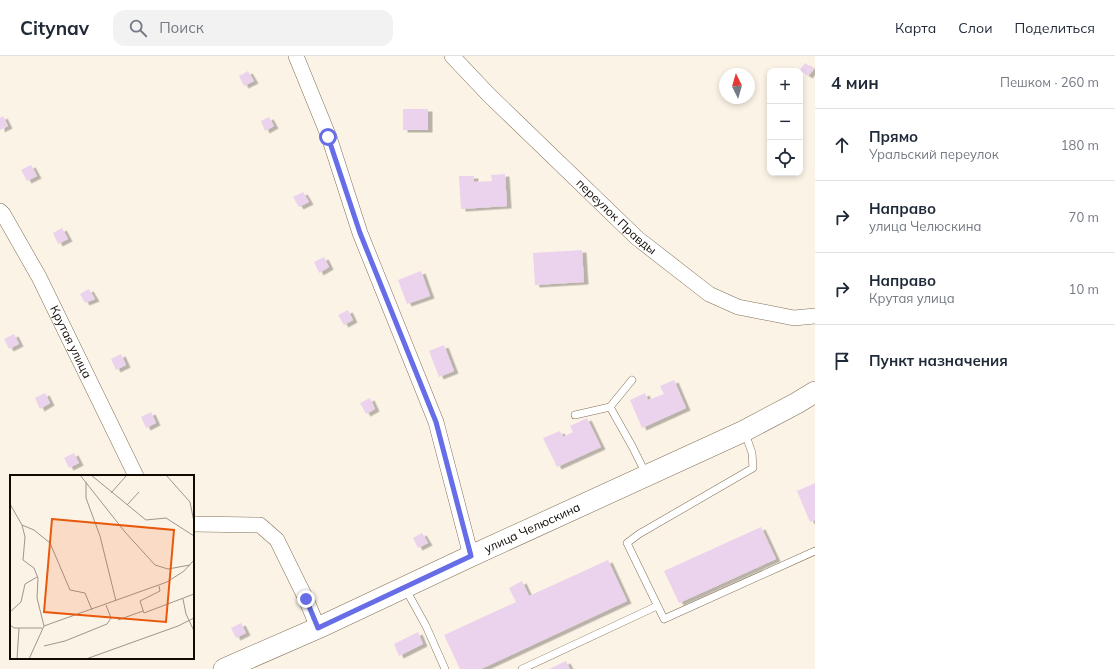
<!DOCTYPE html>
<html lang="ru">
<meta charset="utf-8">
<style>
:root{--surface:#fff;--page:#f2f2f3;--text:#1f2937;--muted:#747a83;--line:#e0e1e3}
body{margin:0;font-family:Mulish,sans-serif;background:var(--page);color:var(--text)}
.controls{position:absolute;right:12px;top:12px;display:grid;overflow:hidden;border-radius:8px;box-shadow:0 2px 6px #0003}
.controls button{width:36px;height:36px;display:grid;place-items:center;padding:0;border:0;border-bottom:1px solid var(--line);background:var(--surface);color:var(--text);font:20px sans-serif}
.compass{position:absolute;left:719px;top:12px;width:36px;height:36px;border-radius:50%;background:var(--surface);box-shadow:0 2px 6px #0003;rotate:355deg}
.stop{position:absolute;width:12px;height:12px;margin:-9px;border:3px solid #666de6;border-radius:50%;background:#fff}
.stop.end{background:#666de6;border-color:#fff;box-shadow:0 1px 4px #0008}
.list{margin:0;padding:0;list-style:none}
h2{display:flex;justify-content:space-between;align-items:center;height:52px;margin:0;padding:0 16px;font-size:17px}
h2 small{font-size:13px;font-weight:400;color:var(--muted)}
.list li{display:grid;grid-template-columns:26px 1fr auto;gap:12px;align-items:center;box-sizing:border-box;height:72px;padding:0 16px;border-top:1px solid var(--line)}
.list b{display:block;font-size:15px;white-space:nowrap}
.list p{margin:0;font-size:13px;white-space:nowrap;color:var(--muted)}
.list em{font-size:13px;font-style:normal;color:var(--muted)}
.icon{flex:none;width:22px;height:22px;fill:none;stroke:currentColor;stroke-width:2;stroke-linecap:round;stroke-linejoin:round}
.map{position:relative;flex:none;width:815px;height:613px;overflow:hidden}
header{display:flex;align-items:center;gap:24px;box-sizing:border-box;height:56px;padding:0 20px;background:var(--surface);border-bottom:1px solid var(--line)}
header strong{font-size:19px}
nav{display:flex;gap:22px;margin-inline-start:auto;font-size:14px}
.search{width:280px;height:36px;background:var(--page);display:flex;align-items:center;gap:10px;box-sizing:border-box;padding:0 14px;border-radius:12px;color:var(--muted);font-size:15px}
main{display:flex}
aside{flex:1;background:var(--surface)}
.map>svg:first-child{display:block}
</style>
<header>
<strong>Citynav</strong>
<div class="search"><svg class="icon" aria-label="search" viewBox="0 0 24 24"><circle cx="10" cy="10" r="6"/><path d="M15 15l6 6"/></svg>Поиск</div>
<nav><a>Карта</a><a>Слои</a><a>Поделиться</a></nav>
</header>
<main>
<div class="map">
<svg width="815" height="613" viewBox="0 0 815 613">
<defs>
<filter id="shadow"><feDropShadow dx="4.5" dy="2.5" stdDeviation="0" flood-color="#0004"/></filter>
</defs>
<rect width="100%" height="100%" fill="#fcf3e7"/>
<g fill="#ebd2ed" filter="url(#shadow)">
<polygon points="805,7 814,13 808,20 800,14"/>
<polygon points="248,15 254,25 244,30 239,20"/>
<rect x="403" y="53" width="25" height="21"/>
<polygon points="3,60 8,70 0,74 0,62"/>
<polygon points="269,61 274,70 265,75 261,65"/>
<polygon points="31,109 37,120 27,125 21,114"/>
<polygon points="505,118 507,150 461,153 459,120 474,120 474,126 492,125 491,119"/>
<polygon points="303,136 309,146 299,151 293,141"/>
<polygon points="62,172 68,183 58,188 53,177"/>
<polygon points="582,194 584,226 535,229 533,197"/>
<polygon points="324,201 329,211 319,217 314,206"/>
<polygon points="421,215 430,240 407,248 398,224"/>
<polygon points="89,233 95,243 85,247 80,238"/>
<polygon points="348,254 353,264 344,269 338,259"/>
<polygon points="14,278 19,288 9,293 4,283"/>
<polygon points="444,289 454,315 439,321 429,295"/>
<polygon points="121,298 126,309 116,314 111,303"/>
<polygon points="674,324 686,352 642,372 630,344 645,337 648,344 664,338 660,330"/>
<polygon points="45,337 50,347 40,353 35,342"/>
<polygon points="370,342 375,353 366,358 360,347"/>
<polygon points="151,356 156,367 146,372 141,361"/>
<polygon points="587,362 601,391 557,411 543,382 560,375 563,381 573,376 570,370"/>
<polygon points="74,397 79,407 69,412 64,402"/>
<polygon points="815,427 815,464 810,466 797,435"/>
<polygon points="761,471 776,503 679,547 664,515"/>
<polygon points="422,477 428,487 418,492 413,482"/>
<polygon points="608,504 627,545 481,613 460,613 444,579 516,546 509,532 522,525 529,540"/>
<polygon points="241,567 246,577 236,582 231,572"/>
<polygon points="418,576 423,588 399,600 394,588"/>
<polygon points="566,605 570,613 549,613"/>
</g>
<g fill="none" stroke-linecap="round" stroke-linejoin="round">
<g stroke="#816f54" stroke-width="8">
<g id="lane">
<polyline points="610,351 632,390 646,418"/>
<polyline points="575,359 610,351 632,324"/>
<polyline points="745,377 752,397 753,412 639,478 627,487 664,563 815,495"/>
<polyline points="405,532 426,570 445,613"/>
<polyline points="522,613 657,550"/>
</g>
</g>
<g stroke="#816f54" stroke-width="16">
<g id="street">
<polyline points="296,0 329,81 360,177 436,366 471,500"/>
<path id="s1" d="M452,0L488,38L637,182L709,238L738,251L794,262L815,260"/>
<path id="s2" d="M0,155L3,158L39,221L136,420"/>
<polyline points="193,468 260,469 277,484 306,543 318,572"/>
</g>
</g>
<g stroke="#816f54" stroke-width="22">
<g id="secondary">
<path id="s3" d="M224,613L318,572L471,500L744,375L797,347L815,336"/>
</g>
</g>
<use href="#lane" stroke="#fff" stroke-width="7"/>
<use href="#street" stroke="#fff" stroke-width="15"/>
<use href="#secondary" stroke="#fff" stroke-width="21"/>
</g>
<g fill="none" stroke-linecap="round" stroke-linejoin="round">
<polyline stroke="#666de6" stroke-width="5" points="306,543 318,572 471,500 436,366 360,177 328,81"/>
</g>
<g text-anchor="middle" stroke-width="4" stroke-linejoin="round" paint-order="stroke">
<g font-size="12" fill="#110a03" stroke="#fff">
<text dy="4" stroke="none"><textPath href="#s1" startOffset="230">переулок Правды</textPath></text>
<text dy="4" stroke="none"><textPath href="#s2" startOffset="149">Крутая улица</textPath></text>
<text dy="4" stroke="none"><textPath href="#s3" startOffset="339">улица Челюскина</textPath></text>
</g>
</g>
<g transform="translate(10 419)">
<rect width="184" height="184" fill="#fcf3e7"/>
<path fill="none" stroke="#9e968c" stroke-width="1" d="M70,0L115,57L145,90L158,94L180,90M81,0L136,45L156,43L184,61M156,0L180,27L184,47M76,7V23L90,61L106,126M101,18L117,0M0,29L12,50L15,62L13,85L24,93L28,103L27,123L34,151M117,30L129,17M12,50L24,55L40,68L60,115L75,118L82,135M149,111L150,116L130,126L134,138L184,119M173,124L176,139L184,156M0,137L11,127L15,109L27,102M108,145L133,136M0,150L4,153H32M34,171L55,166L97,149L101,143L96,130M7,184L9,153M19,184L34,151L157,107L174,96L184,85M76,184L168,151L184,143"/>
<path fill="#e8590c" fill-opacity="0.15" stroke="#e8590c" stroke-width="2" d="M42,44L164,55L156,147L34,137Z"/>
<rect width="184" height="184" fill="none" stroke="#110a03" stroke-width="2"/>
</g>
</svg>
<div class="controls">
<button>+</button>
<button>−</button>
<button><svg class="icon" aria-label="locate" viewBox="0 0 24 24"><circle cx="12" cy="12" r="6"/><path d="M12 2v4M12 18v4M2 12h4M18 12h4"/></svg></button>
</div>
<svg class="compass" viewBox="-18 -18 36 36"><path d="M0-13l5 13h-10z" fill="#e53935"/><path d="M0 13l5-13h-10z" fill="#747a83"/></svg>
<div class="stop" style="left:328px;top:81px"></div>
<div class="stop end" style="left:306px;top:543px"></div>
</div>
<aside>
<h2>4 мин<small>Пешком · 260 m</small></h2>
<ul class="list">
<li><svg class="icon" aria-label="ahead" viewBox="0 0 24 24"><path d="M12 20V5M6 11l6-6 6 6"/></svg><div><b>Прямо</b><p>Уральский переулок</p></div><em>180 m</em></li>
<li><svg class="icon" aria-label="right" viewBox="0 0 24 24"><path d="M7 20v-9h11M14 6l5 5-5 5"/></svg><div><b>Направо</b><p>улица Челюскина</p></div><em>70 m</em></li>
<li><svg class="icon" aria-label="right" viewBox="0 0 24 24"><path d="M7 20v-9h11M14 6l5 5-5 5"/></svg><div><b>Направо</b><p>Крутая улица</p></div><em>10 m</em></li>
<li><svg class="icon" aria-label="arrive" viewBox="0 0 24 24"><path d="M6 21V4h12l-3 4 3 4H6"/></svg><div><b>Пункт назначения</b></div></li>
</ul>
</aside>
</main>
